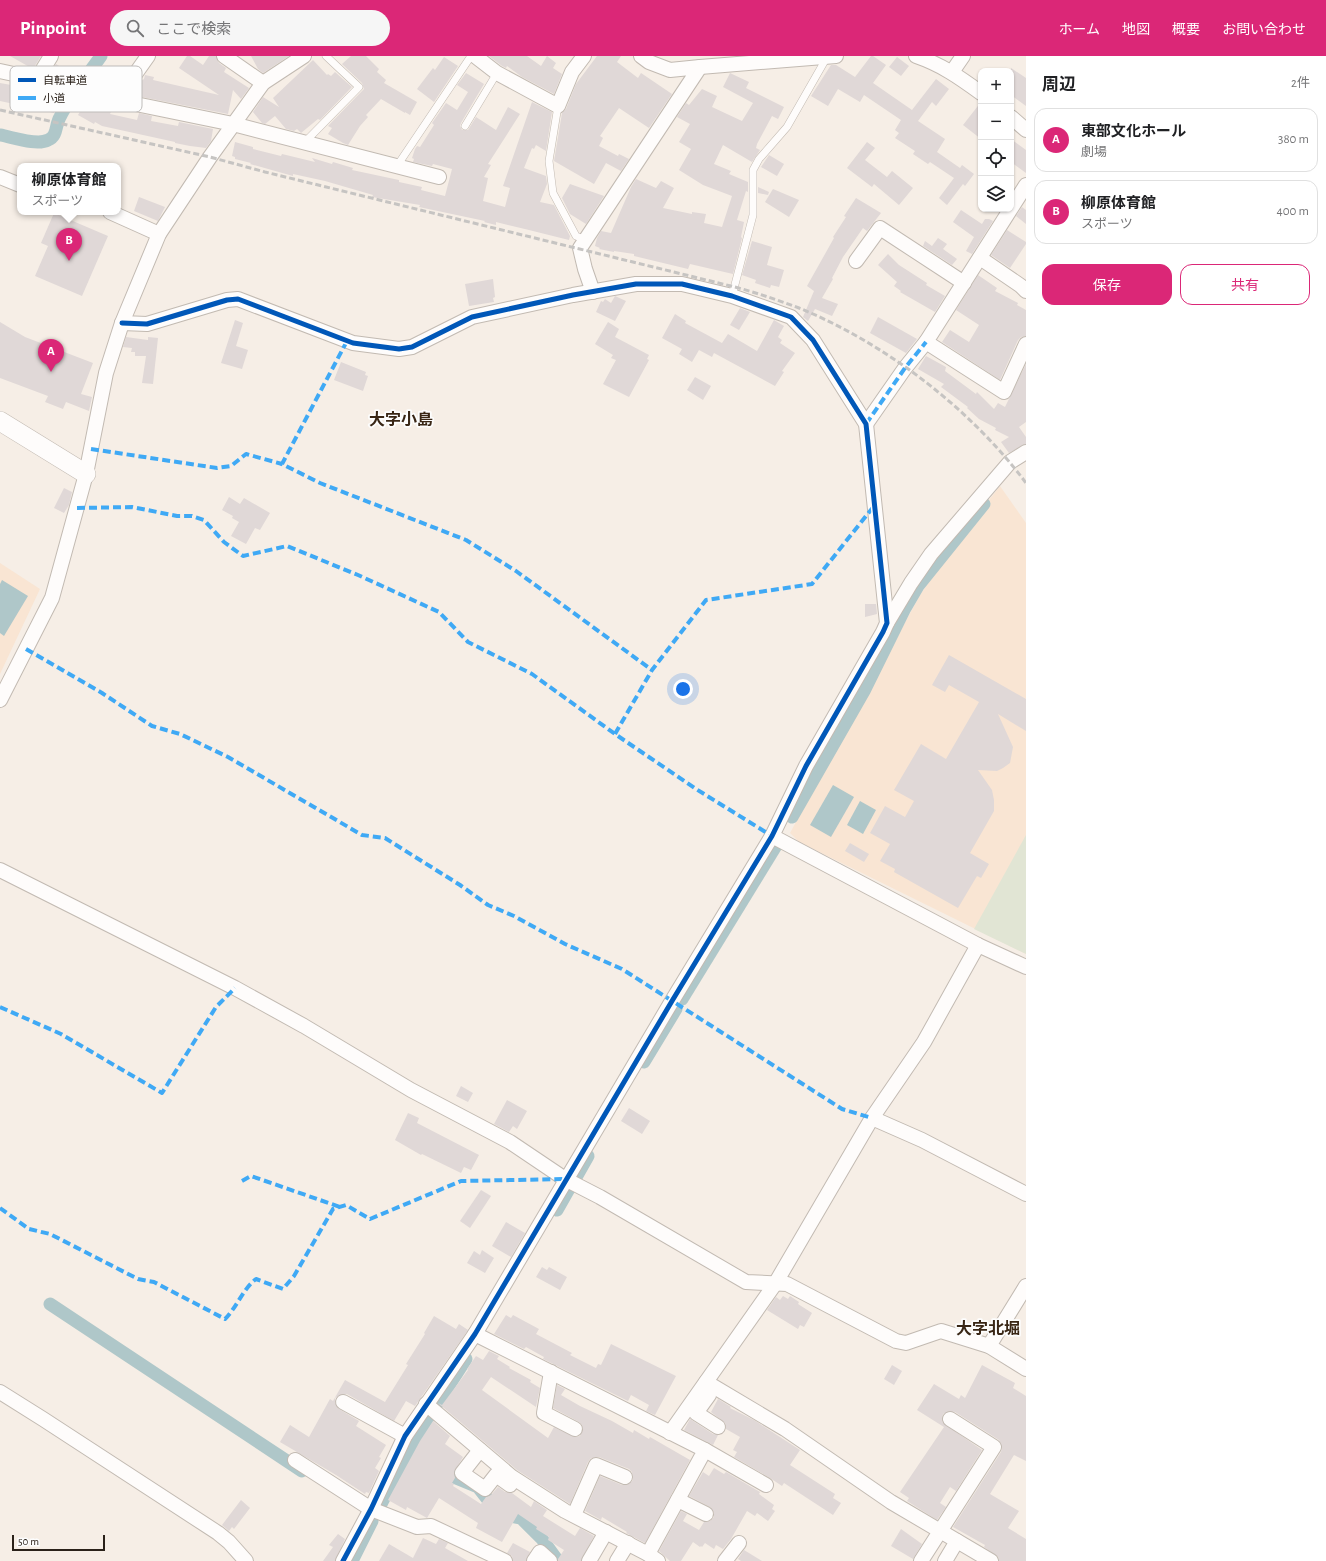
<!DOCTYPE html>
<html lang="ja">
<meta charset="utf-8">
<style>
:root{--surface:#fff;--page:#f6f6f6;--text:#202124;--muted:#757577;--line:#e0e0e0;--accent:#db2777}
body{margin:0;font-family:"Alegreya Sans","Noto Sans JP",sans-serif;background:var(--page);color:var(--text)}
.controls{position:absolute;right:12px;top:12px;display:grid;overflow:hidden;border-radius:8px;box-shadow:0 1px 3px #0004}
.controls button{width:36px;height:36px;display:grid;place-items:center;padding:0;border:0;border-bottom:1px solid var(--line);background:var(--surface);color:var(--text);font:20px sans-serif}
.scale{position:absolute;left:12px;bottom:10px;width:93px;box-sizing:border-box;padding-left:4px;border:2px solid #2a2119;border-top:0;font-size:11px;line-height:14px;white-space:nowrap;color:#2a2119;-webkit-text-stroke:3px #fdfdfd;paint-order:stroke}
.you{position:absolute;left:683px;top:633px;width:14px;height:14px;margin:-10px;border:3px solid #fff;border-radius:50%;background:#1a73e8;box-shadow:0 0 0 6px #1a73e833}
.badge{display:grid;place-items:center;width:26px;height:26px;border-radius:50%;background:var(--accent);color:#fff;font-size:13px;font-weight:700}
.pin{position:absolute;translate:-50% -33px;filter:drop-shadow(0 1px 2px #0008)}
.pin::after{content:'';position:absolute;top:21px;width:14px;height:12px;background:inherit;clip-path:polygon(0 0,100% 0,50% 100%)}
.popup{position:absolute;left:17px;top:107px;width:104px;height:52px;box-sizing:border-box;display:grid;place-content:center;border-radius:8px;background:var(--surface);filter:drop-shadow(0 1px 3px #0005);font-size:13px;white-space:nowrap;color:var(--muted)}
.popup b{font-size:15px;color:var(--text)}
.popup::after{content:'';position:absolute;left:50%;top:100%;margin-left:-8px;border:8px solid transparent;border-top-color:var(--surface)}
.list{margin:0;padding:0;list-style:none}
h2{display:flex;justify-content:space-between;align-items:center;height:52px;margin:0;padding:0 16px;font-size:17px}
h2 small{font-size:13px;font-weight:400;color:var(--muted)}
.list li{display:grid;grid-template-columns:26px 1fr auto;gap:12px;align-items:center;box-sizing:border-box;height:64px;margin:0 8px 8px;padding:0 8px;border:1px solid var(--line);border-radius:12px}
.list b{display:block;font-size:15px;white-space:nowrap}
.list p{margin:0;font-size:13px;white-space:nowrap;color:var(--muted)}
.list em{font-size:13px;font-style:normal;color:var(--muted)}
.actions{display:flex;gap:8px;padding:12px 16px}
.actions a{flex:1;padding:9px 0;border:1px solid var(--accent);border-radius:12px;text-align:center;font-size:14px;color:var(--accent)}
.actions .main{background:var(--accent);color:#fff}
.icon{flex:none;width:22px;height:22px;fill:none;stroke:currentColor;stroke-width:2;stroke-linecap:round;stroke-linejoin:round}
.map{position:relative;flex:none;width:1026px;height:1505px;overflow:hidden}
header{display:flex;align-items:center;gap:24px;box-sizing:border-box;height:56px;padding:0 20px;background:var(--accent);color:#fff}
header strong{font-size:19px}
nav{display:flex;gap:22px;margin-inline-start:auto;font-size:14px}
.search{width:280px;height:36px;background:var(--page);display:flex;align-items:center;gap:10px;box-sizing:border-box;padding:0 14px;border-radius:22px;color:var(--muted);font-size:15px}
main{display:flex}
aside{flex:1;background:var(--surface)}
.map>svg:first-child{display:block}
</style>
<header>
<strong>Pinpoint</strong>
<div class="search"><svg class="icon" aria-label="search" viewBox="0 0 24 24"><circle cx="10" cy="10" r="6"/><path d="M15 15l6 6"/></svg>ここで検索</div>
<nav><a>ホーム</a><a>地図</a><a>概要</a><a>お問い合わせ</a></nav>
</header>
<main>
<div class="map">
<svg width="1026" height="1505" viewBox="0 0 1026 1505">
<rect width="100%" height="100%" fill="#f6eee6"/>
<g fill="#f9e5d3">
<polygon points="1000,430 1026,467 1026,898 799,786 790,777 920,539 963,477"/>
<polygon points="0,507 40,533 0,618"/>
</g>
<polygon fill="#e1e5d4" points="1026,779 1026,898 974,873"/>
<g fill="#afc7c9">
<polygon points="2,524 28,540 4,580 0,577 0,528"/>
<polygon points="833,729 854,741 831,781 810,769"/>
<polygon points="860,745 876,754 863,778 847,769"/>
</g>
<g fill="none" stroke-linecap="round" stroke-linejoin="round">
<g stroke="#afc7c9" stroke-width="13">
<path d="M0,79C12,81 37,90 48,84C58,80 55,69 60,61C71,39 87,20 101,0"/>
<polyline points="792,761 864,635 904,554 918,530 984,448"/>
<polyline points="682,943 777,788"/>
<polyline points="644,1006 676,953"/>
<polyline points="575,1123 588,1100"/>
<polyline points="557,1154 570,1131"/>
<polyline points="50,1248 302,1415"/>
<polyline points="437,1348 466,1303"/>
<polyline points="408,1395 422,1402 444,1417 478,1431 499,1458 521,1462 542,1483 558,1505"/>
<polyline points="380,1450 408,1395 429,1360"/>
<polyline points="352,1505 372,1465"/>
</g>
</g>
<g fill="#e0d8d7">
<polygon points="10,0 41,0 33,13"/>
<polygon points="187,0 190,0 203,9 209,0 216,0 219,7 226,12 224,16 249,32 241,43 233,34 228,58 137,40 140,26 144,23 145,19 154,21 153,24 219,39 179,12"/>
<polygon points="251,0 289,0 263,17 258,13"/>
<polygon points="351,0 366,0 379,13 377,16 386,24 384,27 417,46 410,59 405,56 405,57 381,43 366,59 368,61 360,70 348,89 343,87 328,78 332,72 328,70 364,33 362,27 342,8"/>
<polygon points="489,0 527,0 541,10 547,0 556,7 553,12 562,18 554,38 522,21 507,10 506,12 502,10"/>
<polygon points="597,0 621,0 617,6 638,22 641,17 672,38 649,72 619,52 600,80 603,82 599,90 618,100 619,98 629,103 621,115 606,107 594,128 554,105 562,57 566,53 576,28"/>
<polygon points="871,0 873,0 886,9 873,27 912,54 936,23 949,33 936,50 932,46 918,65 945,83 937,96 960,112 962,109 974,118 965,130 963,128 947,149 939,142 954,122 930,106 928,108 913,98 915,95 895,82 899,77 895,74 901,64 864,39 860,46 838,33 828,50 811,40 831,9 836,9 855,21"/>
<polygon points="444,1 458,10 434,46 417,33 433,12 435,14"/>
<polygon points="897,1 909,10 901,20 889,11"/>
<polygon points="313,4 327,19 328,18 331,20 335,16 352,31 320,64 318,63 301,77 297,73 294,75 286,73 275,60 265,68 262,67 253,56 263,41 279,51 273,42"/>
<polygon points="56,8 76,20 75,21 77,22 69,37 60,31 54,57 34,52 31,52 30,55 18,52 18,50 14,49 14,48 0,45 0,27 17,30 17,33 41,37 43,33 55,36 45,30 49,23 47,23"/>
<polygon points="1011,12 1026,22 1026,50 1011,39"/>
<polygon points="105,16 121,24 113,41 113,46 114,49 110,58 137,64 139,57 152,60 151,65 178,70 179,66 213,73 211,85 206,92 190,90 175,87 175,86 102,70 95,66 94,68 78,59 87,44 89,46"/>
<polygon points="466,17 484,28 461,67 460,70 462,74 468,74 476,61 496,74 508,51 520,58 488,108 491,109 484,121 488,122 483,145 505,151 510,132 503,130 532,46 552,56 546,95 536,89 534,93 532,92 524,112 546,120 547,128 540,146 554,149 570,180 569,184 529,174 496,166 496,169 484,166 485,165 433,154 419,151 420,149 372,141 373,139 325,125 293,118 293,120 250,108 251,107 235,103 235,101 232,100 235,86 253,91 253,93 281,100 282,98 315,106 312,102 332,108 333,106 353,112 352,114 399,124 399,126 422,131 421,134 445,140 452,113 433,108 432,110 413,106 414,103 412,102 415,93 417,90 420,91 434,69 432,67 446,47 457,54 468,36 457,29"/>
<polygon points="730,17 749,26 746,32 784,51 778,63 772,60 757,88 756,92 760,94 752,106 723,89 714,108 731,115 729,118 748,126 748,136 746,135 737,164 744,166 741,181 742,182 733,218 690,208 688,213 634,200 634,198 614,195 614,196 599,193 600,192 595,190 597,182 601,175 611,177 631,131 636,123 656,132 661,125 674,132 663,152 692,158 692,156 706,158 704,167 722,171 732,140 703,129 679,114 691,93 679,86 690,68 677,61 686,47 689,49 702,33 717,40 712,51 742,65 753,47 723,31"/>
<polygon points="981,46 981,83 963,69"/>
<polygon points="1011,83 1026,94 1026,117 1011,106"/>
<polygon points="867,86 875,92 865,104 887,121 892,115 913,132 899,149 874,128 872,131 847,112"/>
<polygon points="769,99 784,108 777,120 761,111"/>
<polygon points="570,128 604,140 586,168 570,158 562,142"/>
<polygon points="758,131 769,136 768,139 758,137"/>
<polygon points="773,133 799,144 789,161 765,146"/>
<polygon points="139,141 165,151 158,165 134,155"/>
<polygon points="856,142 881,157 867,175 863,172 843,201 832,222 833,223 822,242 838,248 832,260 815,253 808,265 803,261 814,235 807,230 834,182 833,181 846,161 844,160"/>
<polygon points="1022,151 1026,154 1026,168 1016,160"/>
<polygon points="961,154 982,168 985,163 989,163 993,165 972,198 966,195 974,181 953,166"/>
<polygon points="54,157 108,180 82,240 35,220 48,190 41,187"/>
<polygon points="1007,174 1026,186 1026,188 1010,212 991,199"/>
<polygon points="938,182 947,188 943,193 957,203 952,209 923,190 925,185 932,190"/>
<polygon points="752,185 772,191 767,209 784,214 779,231 771,229 770,232 755,227 756,224 742,219"/>
<polygon points="888,198 899,209 927,227 926,229 945,240 935,256 900,236 901,235 894,230 897,226 878,209"/>
<polygon points="978,219 997,232 995,235 1018,247 1017,249 1026,254 1026,280 1021,281 1018,284 1000,324 942,286 950,274 969,286 979,269 956,254"/>
<polygon points="493,223 495,241 493,242 494,246 469,250 465,228"/>
<polygon points="615,240 626,245 615,265 596,256 601,245 603,246 605,243 611,247"/>
<polygon points="740,252 750,256 739,274 730,269"/>
<polygon points="675,258 686,265 685,267 722,287 728,278 757,295 774,264 784,270 778,281 782,284 780,287 795,297 782,315 784,316 775,330 714,297 712,301 699,294 692,306 679,298 682,293 662,282"/>
<polygon points="878,261 917,283 906,297 870,277"/>
<polygon points="235,264 243,267 236,290 248,294 242,313 221,307"/>
<polygon points="0,266 25,281 93,307 81,338 92,341 89,355 66,346 63,353 45,346 48,340 0,322"/>
<polygon points="608,266 619,273 615,281 649,299 647,303 649,304 629,341 603,328 616,304 611,302 613,299 595,288"/>
<polygon points="126,281 148,284 148,281 158,282 153,328 142,327 146,300 135,300 135,296 131,296 132,292 123,291"/>
<polygon points="926,300 946,311 945,315 976,338 977,336 994,353 998,347 1005,351 1026,308 1026,366 1019,371 1026,381 1026,388 1009,397 1001,386 1009,381 995,374 996,372 979,363 967,352 968,351 941,331 944,328 918,313"/>
<polygon points="341,306 366,316 365,319 368,320 363,335 334,324"/>
<polygon points="695,321 711,330 703,344 687,334"/>
<polygon points="64,432 72,436 69,449 64,457 54,452"/>
<polygon points="229,441 240,448 244,442 270,457 260,474 255,472 246,488 231,480 239,466 232,462 233,460 222,454"/>
<polygon points="865,548 876,548 877,558 865,561"/>
<polygon points="949,599 1026,643 1026,675 998,658 1013,691 1010,707 1003,712 997,715 978,714 992,734 994,744 994,755 970,797 989,808 981,822 977,820 958,852 894,816 895,813 880,805 890,788 870,777 885,750 905,761 914,745 894,734 921,688 946,703 979,646 949,629 945,636 932,629"/>
<polygon points="850,787 869,798 864,806 845,795"/>
<polygon points="461,1030 473,1037 468,1046 456,1040"/>
<polygon points="507,1044 527,1055 517,1073 513,1070 509,1076 494,1068"/>
<polygon points="629,1052 650,1065 642,1078 621,1065"/>
<polygon points="408,1057 419,1062 417,1067 479,1099 471,1114 464,1111 461,1117 422,1098 421,1099 395,1084"/>
<polygon points="481,1134 491,1140 470,1172 460,1165"/>
<polygon points="506,1166 525,1177 511,1201 492,1190"/>
<polygon points="482,1194 494,1202 485,1217 467,1207 474,1195 480,1199"/>
<polygon points="542,1211 547,1214 549,1211 567,1221 560,1234 536,1221"/>
<polygon points="783,1240 788,1243 790,1240 799,1246 798,1248 812,1257 804,1271 800,1269 798,1273 767,1254 776,1241 780,1244"/>
<polygon points="506,1259 511,1262 513,1259 539,1273 536,1278 572,1297 570,1299 596,1312 598,1308 601,1309 611,1288 676,1320 655,1359 646,1355 649,1349 631,1339 628,1345 543,1303 544,1301 526,1291 524,1293 494,1278"/>
<polygon points="434,1260 456,1273 459,1268 468,1274 415,1350 406,1345 394,1365 347,1338 339,1339 335,1342 335,1347 339,1353 359,1365 356,1370 386,1389 379,1401 381,1402 375,1412 379,1415 369,1437 366,1436 365,1438 336,1419 280,1386 290,1369 309,1381 330,1343 333,1345 345,1324 385,1346 408,1309 406,1308 425,1278 424,1277"/>
<polygon points="489,1295 499,1300 497,1303 510,1311 509,1312 531,1324 530,1326 540,1332 536,1351 491,1321 482,1334 548,1382 554,1371 575,1381 580,1380 583,1373 582,1369 579,1366 553,1352 557,1329 565,1333 561,1339 580,1350 612,1365 633,1377 634,1374 649,1383 650,1381 690,1404 645,1487 626,1477 627,1476 602,1461 601,1464 585,1455 600,1420 622,1429 626,1429 630,1427 633,1424 632,1416 629,1413 599,1401 591,1402 588,1406 570,1448 517,1414 438,1347 442,1349 468,1314 467,1313 476,1300 483,1304"/>
<polygon points="892,1309 902,1315 894,1329 884,1323"/>
<polygon points="982,1309 1015,1327 1013,1332 1026,1340 1026,1405 1014,1399 990,1438 1019,1455 1008,1472 1026,1483 1026,1505 999,1505 998,1501 984,1491 985,1489 953,1471 1001,1396 1002,1391 999,1384 955,1356 950,1355 943,1358 942,1363 943,1367 982,1394 956,1435 950,1431 940,1447 946,1451 937,1464 907,1445 909,1442 900,1436 944,1371 917,1354 934,1328 959,1343 961,1339 965,1342"/>
<polygon points="718,1343 731,1351 730,1352 754,1364 800,1394 790,1409 835,1438 833,1442 841,1447 833,1459 784,1427 782,1430 770,1422 734,1401 737,1396 733,1394 740,1381 726,1373 725,1367 711,1356"/>
<polygon points="690,1363 713,1378 718,1379 713,1389 684,1374"/>
<polygon points="433,1365 450,1380 445,1388 463,1401 454,1416 455,1422 452,1427 454,1428 453,1430 481,1448 486,1441 491,1439 498,1431 505,1436 512,1437 531,1451 534,1445 547,1454 543,1460 575,1480 580,1472 594,1480 581,1505 558,1505 558,1503 564,1494 548,1484 549,1481 536,1473 537,1471 518,1458 502,1486 476,1472 478,1467 439,1442 427,1462 407,1451 406,1454 388,1444 420,1385"/>
<polygon points="714,1412 724,1418 726,1416 760,1436 759,1438 774,1449 772,1453 775,1455 768,1465 757,1457 755,1460 747,1455 731,1483 723,1493 716,1489 714,1493 705,1487 702,1491 701,1490 700,1491 693,1486 681,1505 670,1505 659,1495 681,1455 687,1458 683,1465 699,1474 704,1466 710,1465 714,1461 714,1457 710,1451 689,1440 703,1416 709,1420"/>
<polygon points="241,1444 250,1452 234,1473 232,1471 229,1475 222,1469"/>
<polygon points="901,1473 922,1488 913,1503 891,1490"/>
<polygon points="338,1478 345,1483 335,1505 323,1505 333,1491 329,1489"/>
<polygon points="423,1482 436,1488 439,1483 448,1487 445,1492 468,1505 379,1505 389,1488 413,1502"/>
<polygon points="513,1487 530,1496 526,1505 513,1505 512,1500 507,1497"/>
<polygon points="744,1494 762,1505 741,1505 738,1503"/>
</g>
<g fill="none" stroke-linecap="round" stroke-linejoin="round">
<g stroke="#c2bab2" stroke-width="8">
<g id="lane">
<polyline points="558,50 549,105 553,137 576,180 586,184"/>
<polyline points="465,70 497,17"/>
<polyline points="304,87 359,31 326,0"/>
<polyline points="397,110 471,0"/>
<polyline points="732,240 753,159 753,114 759,103 787,71 827,1"/>
</g>
</g>
<g stroke="#c2bab2" stroke-width="16">
<g id="street">
<polyline points="148,0 131,24 121,45 233,68 439,121"/>
<polyline points="224,0 263,27"/>
<polyline points="475,0 497,17 558,50 572,16 584,0"/>
<path d="M916,0C942,9 959,21 981,37"/>
<polyline points="700,11 836,0"/>
<polyline points="0,15 37,23 51,0"/>
<polyline points="952,16 963,0"/>
<polyline points="1011,61 1026,74"/>
<polyline points="0,121 20,129"/>
<polyline points="1026,129 926,286 1004,336 1026,288"/>
<polyline points="110,156 159,178"/>
<polyline points="980,202 1021,230 1026,235"/>
<polyline points="856,205 880,172 964,227"/>
<polyline points="593,236 585,213 580,192 700,11 670,14 649,6 641,0"/>
<polyline points="122,267 147,268 227,244 238,243 353,287 399,293 412,291 472,261 573,239 636,228 682,228 732,240 791,261 813,284 866,368 887,567 883,576 806,710 772,780 672,945 475,1278 405,1380 371,1453 343,1505"/>
<polyline points="866,368 905,312 926,286"/>
<polyline points="887,567 911,527 931,498 1010,406 1026,396"/>
<polyline points="0,644 52,542 86,418 106,317 122,267 159,178 210,101 263,27 304,0"/>
<polyline points="772,780 978,889 1026,911"/>
<polyline points="0,814 235,932 304,970 411,1034 510,1086 565,1123 600,1141 746,1226 787,1228 896,1285 906,1287 941,1275 989,1290 1026,1313"/>
<polyline points="872,1062 922,1084 1026,1138"/>
<polyline points="475,1278 705,1394 648,1498"/>
<polyline points="989,1290 1026,1230"/>
<polyline points="551,1316 544,1357 575,1373"/>
<polyline points="706,1326 785,1373 891,1446 991,1505"/>
<polyline points="0,1336 43,1363 218,1477 229,1486 246,1505"/>
<polyline points="709,1339 696,1357 718,1371"/>
<polyline points="343,1346 405,1380"/>
<polyline points="426,1348 512,1421 565,1455 648,1498 658,1505"/>
<polyline points="670,1377 775,1228 872,1062 924,986 978,889"/>
<polyline points="480,1394 462,1417 485,1433 496,1419 510,1429"/>
<polyline points="705,1394 766,1429"/>
<polyline points="295,1404 371,1453 417,1471 431,1470 505,1505"/>
<polyline points="678,1444 706,1458"/>
<polyline points="574,1459 596,1409 625,1421"/>
<polyline points="534,1505 540,1496 550,1505"/>
<polyline points="589,1505 606,1476"/>
<polyline points="617,1505 628,1487"/>
<polyline points="725,1505 739,1487"/>
<polyline points="921,1505 994,1391 950,1363"/>
<polyline points="945,1505 957,1485"/>
</g>
</g>
<g stroke="#c2bab2" stroke-width="20">
<polyline id="secondary" points="0,365 86,418"/>
</g>
<use href="#lane" stroke="#fefcfb" stroke-width="7"/>
<use href="#street" stroke="#fefcfb" stroke-width="14"/>
<use href="#secondary" stroke="#fefcfb" stroke-width="19"/>
<path stroke="#c6c4c2" stroke-width="3" stroke-dasharray="6 3" stroke-linecap="butt" d="M0,54L210,101L265,116L735,231C757,237 778,244 799,252C885,287 971,353 1026,427"/>
<g stroke="#3fa9f5" stroke-width="4" stroke-dasharray="8 4" stroke-linecap="butt">
<polyline points="347,285 282,408 320,427 466,484 516,515 652,614"/>
<polyline points="866,368 905,312 926,286"/>
<polyline points="91,393 217,412 231,410 246,398 282,408"/>
<polyline points="77,452 132,451 177,460 192,460 204,464 224,486 243,500 287,490 358,519 439,556 468,586 532,618 615,678 696,733 772,780"/>
<polyline points="26,593 102,637 152,670 180,678 228,701 362,779 385,782 460,829 488,849 514,860 565,888 622,913 842,1053 872,1062"/>
<polyline points="615,678 652,614 706,544 812,528 874,450"/>
<polyline points="0,951 61,978 162,1037 216,951 235,932"/>
<polyline points="242,1125 251,1120 340,1151"/>
<path d="M0,1152L29,1173L50,1178L138,1223L154,1226L225,1263C237,1251 243,1233 256,1223L283,1233L294,1220L333,1153L346,1149L370,1163L461,1125L565,1123"/>
</g>
<g stroke="#fdfdfd" stroke-width="8">
<polyline id="cycleway" points="122,267 147,268 227,244 238,243 353,287 399,293 412,291 472,261 573,239 636,228 682,228 732,240 791,261 813,284 866,368 887,567 883,576 806,710 772,780 672,945 475,1278 405,1380 371,1453 343,1505"/>
</g>
<use href="#cycleway" stroke="#0057b8" stroke-width="5"/>
</g>
<g text-anchor="middle" stroke-width="3.5" stroke-linejoin="round" paint-order="stroke">
<g font-size="16" font-weight="bold" fill="#392615" stroke="#fdfdfd">
<text x="401" y="369">大字小島</text>
<text x="988" y="1278">大字北堀</text>
</g>
</g>
<rect x="10" y="10" width="132" height="46" rx="6" fill="#fdfdfd" stroke="#bebbb9" stroke-width="1"/>
<rect x="18" y="22" width="18" height="4" fill="#0057b8"/>
<rect x="18" y="40" width="18" height="4" fill="#3fa9f5"/>
<g font-size="11" fill="#2a2119">
<text x="43" y="28">自転車道</text>
<text x="43" y="46">小道</text>
</g>
</svg>
<div class="controls">
<button>+</button>
<button>−</button>
<button><svg class="icon" aria-label="locate" viewBox="0 0 24 24"><circle cx="12" cy="12" r="6"/><path d="M12 2v4M12 18v4M2 12h4M18 12h4"/></svg></button>
<button><svg class="icon" aria-label="layers" viewBox="0 0 24 24"><path d="M12 4l9 5-9 5-9-5zM3 14l9 5 9-5"/></svg></button>
</div>
<div class="scale">50 m</div>
<div class="you"></div>
<div class="pin badge" style="left:51px;top:316px">A</div>
<div class="pin badge" style="left:69px;top:205px">B</div>
<div class="popup"><b>柳原体育館</b>スポーツ</div>
</div>
<aside>
<h2>周辺<small>2件</small></h2>
<ul class="list">
<li><span class="badge">A</span><div><b>東部文化ホール</b><p>劇場</p></div><em>380 m</em></li>
<li><span class="badge">B</span><div><b>柳原体育館</b><p>スポーツ</p></div><em>400 m</em></li>
</ul>
<div class="actions"><a class="main">保存</a><a>共有</a></div>
</aside>
</main>
